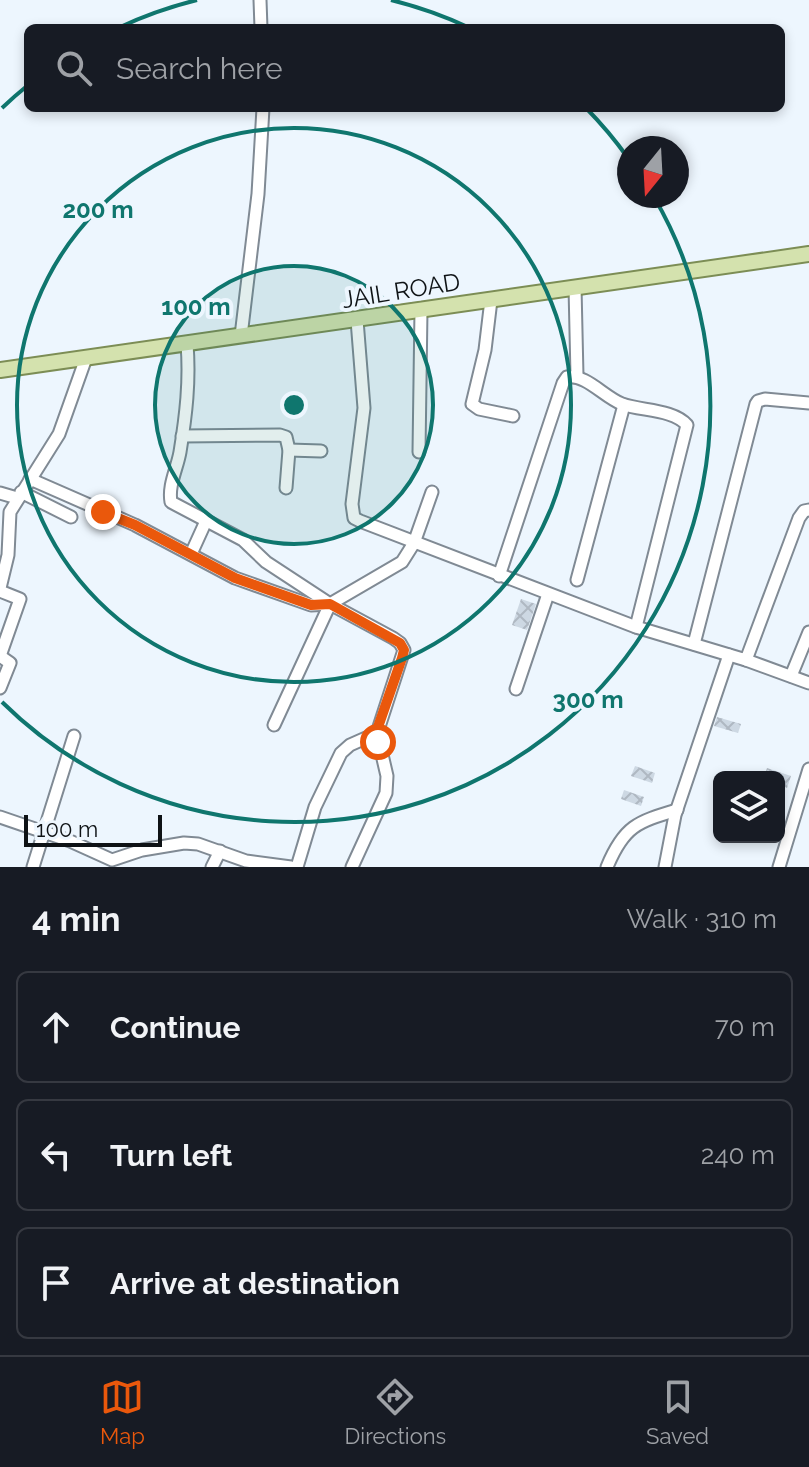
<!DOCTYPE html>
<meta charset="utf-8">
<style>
:root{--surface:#171b24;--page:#20242c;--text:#f1f3f6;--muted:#9ea1a6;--line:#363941;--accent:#ea580c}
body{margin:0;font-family:Raleway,sans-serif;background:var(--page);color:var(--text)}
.controls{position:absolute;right:24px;bottom:24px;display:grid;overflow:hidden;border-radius:12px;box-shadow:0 4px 12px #0003}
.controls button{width:72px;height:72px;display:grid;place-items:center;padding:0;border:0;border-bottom:2px solid var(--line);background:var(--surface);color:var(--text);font:40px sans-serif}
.compass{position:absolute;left:617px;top:136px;width:72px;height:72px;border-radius:50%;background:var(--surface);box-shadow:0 4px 12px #0003;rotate:198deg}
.scale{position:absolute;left:24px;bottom:20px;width:138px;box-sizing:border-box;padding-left:8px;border:4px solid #0e1215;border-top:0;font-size:22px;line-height:28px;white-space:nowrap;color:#0e1215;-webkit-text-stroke:6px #edf6fe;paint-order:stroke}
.stop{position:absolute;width:24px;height:24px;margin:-18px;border:6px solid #ea580c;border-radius:50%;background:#fff}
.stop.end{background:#ea580c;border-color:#fff;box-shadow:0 2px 8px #0008}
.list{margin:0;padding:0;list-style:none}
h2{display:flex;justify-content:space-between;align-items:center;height:104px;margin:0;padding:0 32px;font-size:34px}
h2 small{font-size:26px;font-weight:400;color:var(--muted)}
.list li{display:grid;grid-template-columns:52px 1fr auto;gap:24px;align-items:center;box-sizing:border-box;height:112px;margin:0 16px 16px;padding:0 16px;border:2px solid var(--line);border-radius:12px}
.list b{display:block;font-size:30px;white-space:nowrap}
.list em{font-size:26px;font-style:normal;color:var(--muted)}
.icon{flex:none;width:44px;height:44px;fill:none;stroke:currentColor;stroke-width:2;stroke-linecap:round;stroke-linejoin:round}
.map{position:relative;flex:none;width:809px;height:867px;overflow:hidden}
.search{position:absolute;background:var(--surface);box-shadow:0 4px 12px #0003;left:24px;right:24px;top:24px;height:88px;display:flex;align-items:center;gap:20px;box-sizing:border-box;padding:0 28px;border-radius:12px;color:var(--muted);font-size:30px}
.sheet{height:488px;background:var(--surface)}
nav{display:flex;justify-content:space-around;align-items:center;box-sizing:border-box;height:112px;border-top:2px solid var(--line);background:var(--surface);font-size:22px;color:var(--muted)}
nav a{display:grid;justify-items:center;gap:4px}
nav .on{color:var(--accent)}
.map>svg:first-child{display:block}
</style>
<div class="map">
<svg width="809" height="867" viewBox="0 0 809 867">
<defs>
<pattern id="building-cross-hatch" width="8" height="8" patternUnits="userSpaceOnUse" patternTransform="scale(2)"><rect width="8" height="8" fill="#cdd8e3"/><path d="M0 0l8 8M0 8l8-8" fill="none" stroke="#afb8c2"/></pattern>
</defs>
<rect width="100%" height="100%" fill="#edf6fe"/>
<g fill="url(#building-cross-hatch)">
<polygon points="521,599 536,604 527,630 512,625"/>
<polygon points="717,717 741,724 738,733 714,726"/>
<polygon points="635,766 655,773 652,783 631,776"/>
<polygon points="767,768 791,776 787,788 779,785 779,777 764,777"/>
<polygon points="624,790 644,797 641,806 621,799"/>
</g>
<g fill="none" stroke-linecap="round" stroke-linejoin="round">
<g stroke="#808a94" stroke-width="15">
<g id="minor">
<polyline points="260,0 261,28"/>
<polyline points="575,287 577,376"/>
<polyline points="491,300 485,350 472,404 479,409 513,416"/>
<polyline points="357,320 364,408 352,504 354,518 360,521 636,627 746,660 799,518 804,511 809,510"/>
<polyline points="241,336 258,194 263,108"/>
<path d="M187,344C190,381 186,415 180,452C177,469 168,485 171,502L243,540L266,562L330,604L393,638L400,643L404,650L377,733L387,776L386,793L352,867"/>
<polyline points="182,436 280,435 286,437 289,450 286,488"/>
<polyline points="289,450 321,451"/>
<polyline points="419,452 421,310"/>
<polyline points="30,479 135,525 235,578 311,605 330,604 402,562 414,543 432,492"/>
<polyline points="21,492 71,517"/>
<polyline points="0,493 17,498"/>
<polyline points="191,554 206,521"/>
<path d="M499,576L563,383L567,377C586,374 604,397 622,404C641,411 673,409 687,425L636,627"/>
<polyline points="577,580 624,405"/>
<polyline points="0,588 8,555 10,512 59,434 86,358"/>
<polyline points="0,591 20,599 0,656"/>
<polyline points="694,644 756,404 758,401 765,399 809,403"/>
<polyline points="0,656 10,663 0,688"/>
<polyline points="746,660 809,683"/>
<polyline points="791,676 809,632"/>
<polyline points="516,689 548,594"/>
<polyline points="274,725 330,604"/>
<polyline points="0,817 70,841 112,860 142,850 184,843 198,844 246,861 291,867"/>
<polyline points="33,867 74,736"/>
<polyline points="212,867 220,851"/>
<polyline points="297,867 315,807 341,753 350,745 377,733"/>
<path d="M607,867C624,826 637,822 677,810"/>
<polyline points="665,867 675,815 729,655"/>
<polyline points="779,867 809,769"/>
</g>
</g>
<g stroke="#7c8d55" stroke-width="18">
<polyline id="major" points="0,370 809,254"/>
</g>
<use href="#minor" stroke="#fff" stroke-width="11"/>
<use href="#major" stroke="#d4e2ae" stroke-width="14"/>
</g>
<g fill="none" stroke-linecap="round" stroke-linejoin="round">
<polyline stroke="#ea580c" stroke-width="10" points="103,512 135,525 235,578 311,605 330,604 400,643 404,650 402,658 378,727 378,742"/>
</g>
<circle cx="294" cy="405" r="139" fill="#0f766e" fill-opacity=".12"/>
<g fill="none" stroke="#0f766e" stroke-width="4">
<circle cx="294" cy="405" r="139"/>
<circle cx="294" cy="405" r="277"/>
<path d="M2 108A416 416 0 0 1 27 86M118 28A416 416 0 0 1 197 0M391 0A416 416 0 0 1 470 28M586 108A416 416 0 0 1 628 158M654 197A416 416 0 0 1 2 702"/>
</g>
<g text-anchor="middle" stroke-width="8" stroke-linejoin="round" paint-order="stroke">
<g font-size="24" fill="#0e1215" stroke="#edf6fe">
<text transform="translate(401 291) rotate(-9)" y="8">JAIL ROAD</text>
</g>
</g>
<circle cx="294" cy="405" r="12" fill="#0f766e" stroke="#edf6fe" stroke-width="4"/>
<g font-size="24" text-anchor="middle" font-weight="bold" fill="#0f766e" stroke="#edf6fe" stroke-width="8" stroke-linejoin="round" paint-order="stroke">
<text x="98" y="218">200 m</text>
<text x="196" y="315">100 m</text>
<text x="588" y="708">300 m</text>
</g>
</svg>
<div class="controls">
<button><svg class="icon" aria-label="layers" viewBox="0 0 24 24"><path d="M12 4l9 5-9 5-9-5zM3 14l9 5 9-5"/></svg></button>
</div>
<svg class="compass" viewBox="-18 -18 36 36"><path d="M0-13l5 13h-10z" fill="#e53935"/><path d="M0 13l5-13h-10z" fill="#9ea1a6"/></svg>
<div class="scale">100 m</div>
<div class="stop" style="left:378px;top:742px"></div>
<div class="stop end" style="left:103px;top:512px"></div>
<div class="search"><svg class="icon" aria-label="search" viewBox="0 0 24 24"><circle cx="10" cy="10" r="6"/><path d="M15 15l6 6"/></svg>Search here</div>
</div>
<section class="sheet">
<h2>4 min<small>Walk · 310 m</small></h2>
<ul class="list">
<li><svg class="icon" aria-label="ahead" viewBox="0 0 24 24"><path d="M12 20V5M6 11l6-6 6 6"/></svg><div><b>Continue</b></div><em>70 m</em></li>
<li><svg class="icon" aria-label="left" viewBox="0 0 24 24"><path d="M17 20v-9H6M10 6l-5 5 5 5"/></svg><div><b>Turn left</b></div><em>240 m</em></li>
<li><svg class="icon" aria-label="arrive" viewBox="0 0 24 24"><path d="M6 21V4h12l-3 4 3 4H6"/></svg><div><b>Arrive at destination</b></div></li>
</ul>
</section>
<nav>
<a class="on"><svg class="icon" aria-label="map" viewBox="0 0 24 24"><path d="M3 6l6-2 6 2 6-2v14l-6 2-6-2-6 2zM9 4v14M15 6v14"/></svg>Map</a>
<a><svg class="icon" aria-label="directions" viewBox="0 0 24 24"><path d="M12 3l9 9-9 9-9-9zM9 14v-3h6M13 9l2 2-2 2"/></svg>Directions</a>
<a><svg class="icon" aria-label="saved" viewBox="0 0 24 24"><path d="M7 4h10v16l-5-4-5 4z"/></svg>Saved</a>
</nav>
